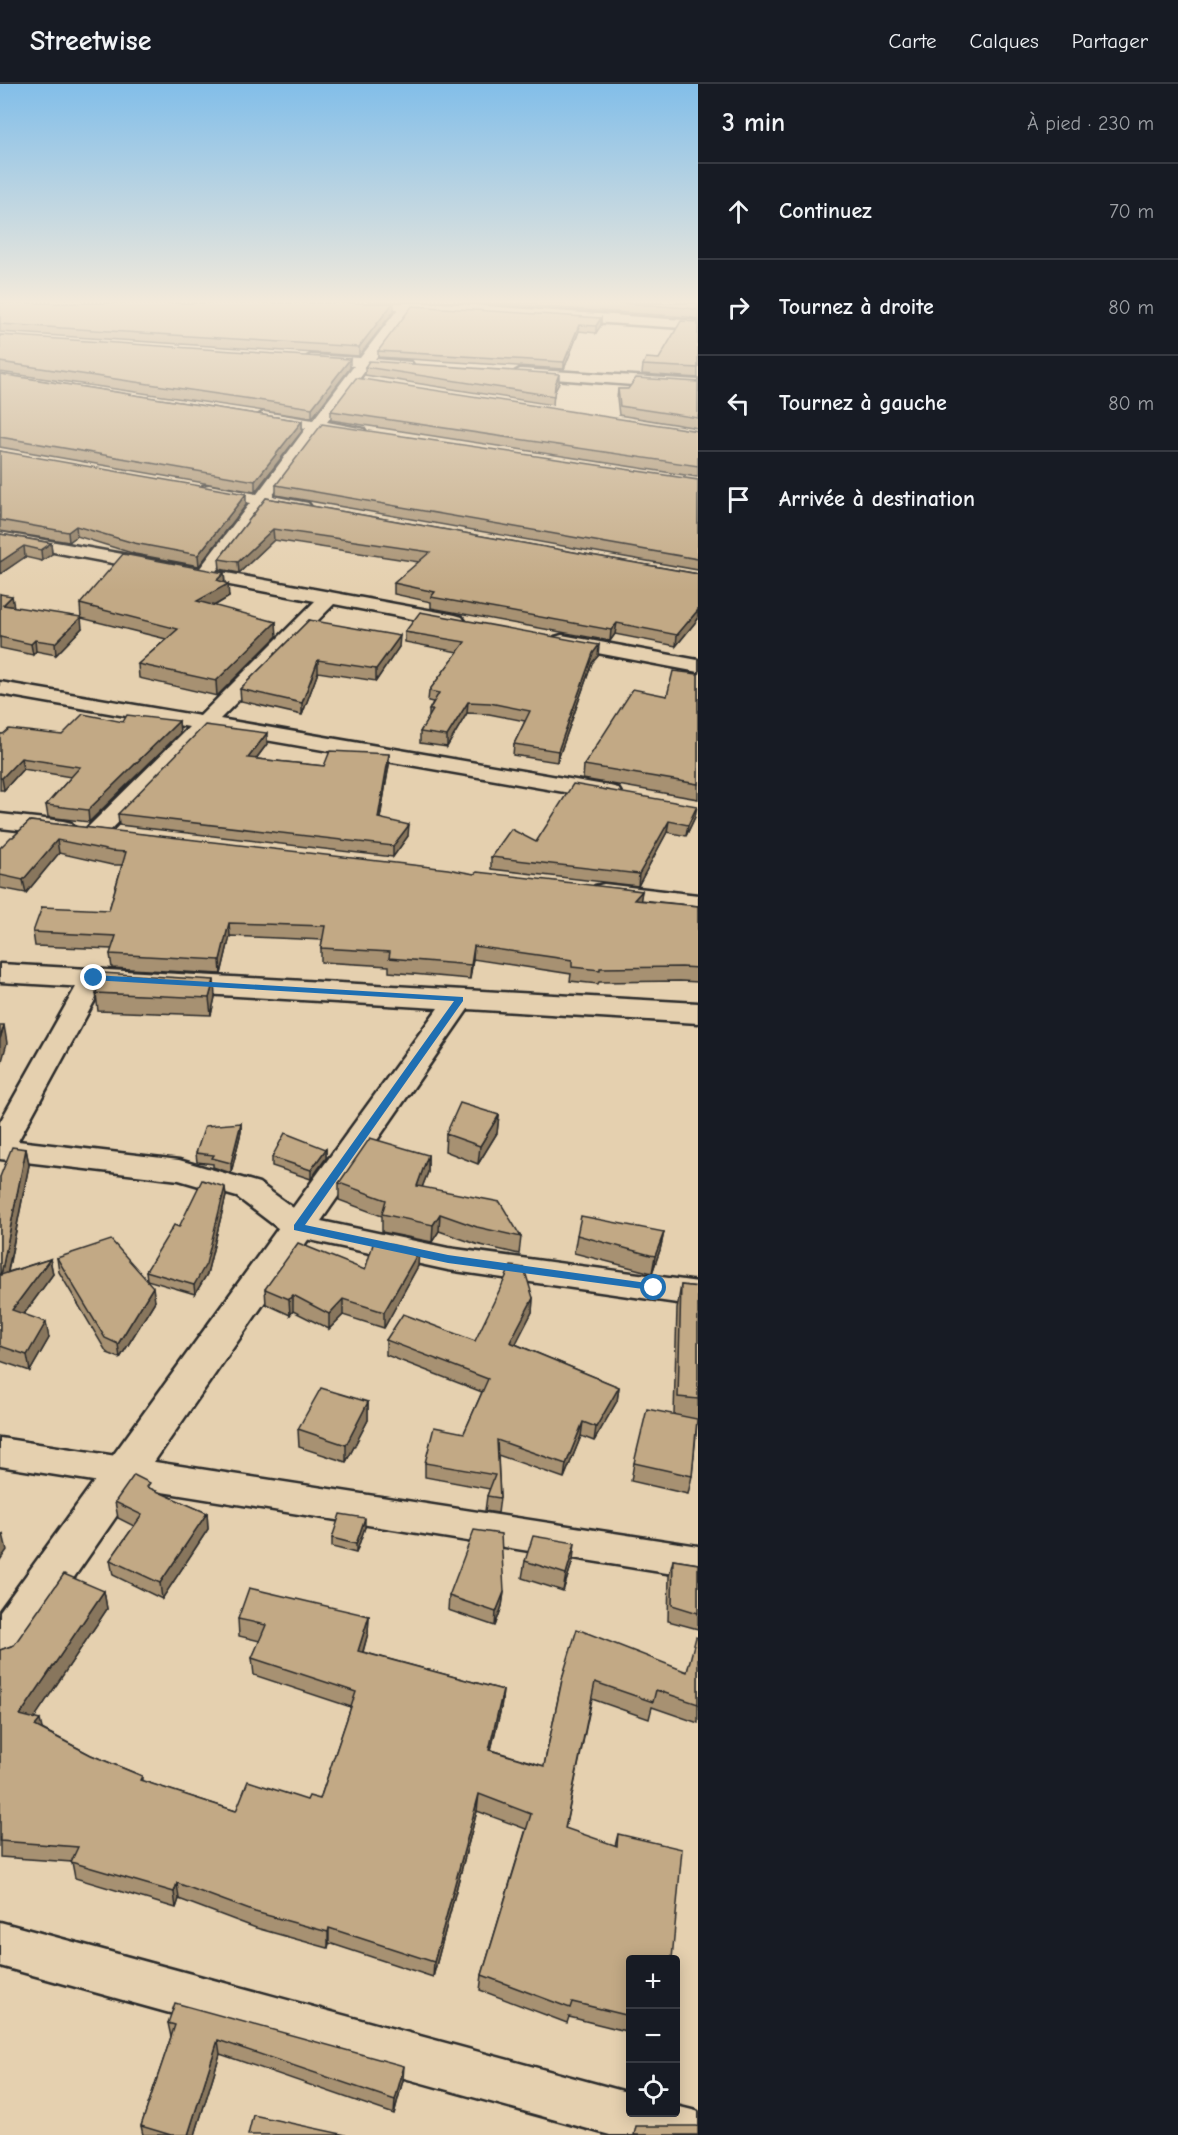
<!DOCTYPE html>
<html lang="fr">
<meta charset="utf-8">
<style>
:root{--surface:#171b24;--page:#242831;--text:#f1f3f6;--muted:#9ea1a6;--line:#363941}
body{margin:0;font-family:"Comic Neue",sans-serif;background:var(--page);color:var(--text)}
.controls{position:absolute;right:18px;bottom:18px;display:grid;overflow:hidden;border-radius:6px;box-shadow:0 3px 15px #0003}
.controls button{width:54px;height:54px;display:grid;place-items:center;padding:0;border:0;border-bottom:2px solid var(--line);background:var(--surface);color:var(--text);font:30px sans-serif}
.stop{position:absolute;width:18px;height:18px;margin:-14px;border:4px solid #1f6fb2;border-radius:50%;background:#fff}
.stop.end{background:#1f6fb2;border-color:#fff;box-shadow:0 2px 6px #0008}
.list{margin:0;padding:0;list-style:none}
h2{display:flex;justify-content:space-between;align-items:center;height:78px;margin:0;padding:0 24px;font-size:26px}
h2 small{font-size:20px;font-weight:400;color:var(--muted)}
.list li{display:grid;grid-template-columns:39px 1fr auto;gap:18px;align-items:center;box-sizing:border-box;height:96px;padding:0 24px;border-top:2px solid var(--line)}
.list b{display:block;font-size:22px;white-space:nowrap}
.list em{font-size:20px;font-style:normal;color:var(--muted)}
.icon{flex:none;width:33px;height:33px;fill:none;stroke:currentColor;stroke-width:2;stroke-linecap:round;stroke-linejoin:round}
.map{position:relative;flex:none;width:698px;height:2051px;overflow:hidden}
header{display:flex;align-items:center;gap:36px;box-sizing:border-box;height:84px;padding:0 30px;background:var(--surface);border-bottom:2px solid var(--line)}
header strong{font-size:28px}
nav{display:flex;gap:33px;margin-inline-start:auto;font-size:21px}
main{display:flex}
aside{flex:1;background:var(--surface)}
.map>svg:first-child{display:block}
</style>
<header>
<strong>Streetwise</strong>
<nav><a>Carte</a><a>Calques</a><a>Partager</a></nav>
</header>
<main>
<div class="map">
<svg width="698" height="2051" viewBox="0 0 698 2051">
<rect width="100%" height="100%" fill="#e5d0af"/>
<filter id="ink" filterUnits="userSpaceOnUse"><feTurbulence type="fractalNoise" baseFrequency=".0167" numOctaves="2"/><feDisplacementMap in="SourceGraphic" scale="12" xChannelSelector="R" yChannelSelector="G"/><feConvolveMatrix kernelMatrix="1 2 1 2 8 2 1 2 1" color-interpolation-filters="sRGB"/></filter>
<g filter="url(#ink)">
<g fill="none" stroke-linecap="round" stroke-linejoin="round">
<g stroke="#2b2b2b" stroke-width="5">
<g id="minor">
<polygon points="369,219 442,219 698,237 698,245 411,226 375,275 411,278 413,281 411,284 368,283 327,338 364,345 366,348 364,351 358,353 321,347 272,412 308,419 311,423 308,427 302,428 265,421 216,487 455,531 462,533 465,537 462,541 455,543 334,520 220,635 610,702 618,704 621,709 618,714 610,716 209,646 104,753 96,755 88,753 84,748 88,743 189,643 0,610 0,598 200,632 315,517 0,458 0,448 200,484 250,419 203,410 200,406 203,402 209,401 257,410 306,344 264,338 256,333 264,328 313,336 354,282 311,279 304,275 311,271 360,274 398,225 375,223"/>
<polygon points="520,285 698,296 698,306 515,292 513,289"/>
<polygon points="562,551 698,576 698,588 555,561 552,557 555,553"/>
<polygon points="0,730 63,737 71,739 75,744 71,749 63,751 0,744"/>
<polygon points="604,800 698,811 698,825 595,812 592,807 595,802"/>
<polygon points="94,886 103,888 107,894 18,1057 179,1076 259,1099 307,1134 448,1164 698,1198 698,1222 448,1186 287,1151 237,1113 179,1096 0,1075 0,1038 81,894 85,888"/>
<polygon points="0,1354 698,1462 698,1494 0,1382"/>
<polygon points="0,1838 630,2009 630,2028 676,2028 676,2022 696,2027 698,2028 698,2051 610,2051 0,1882"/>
</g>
</g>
<g stroke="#2b2b2b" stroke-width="5">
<polygon id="tertiary" points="0,880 698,919 698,939 468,925 16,1577 0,1583 0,1527 438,924 0,898"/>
</g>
<use href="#minor" fill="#e5d0af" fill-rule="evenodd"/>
<use href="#tertiary" fill="#e5d0af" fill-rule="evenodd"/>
</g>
<g fill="#a79172" stroke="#2b2b2b" stroke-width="1.5">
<polygon points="0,219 394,227 359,272 0,248"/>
<polygon points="484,219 698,219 698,235 687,233"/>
<polygon points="601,234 601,241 596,249 579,247 564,285 378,273 378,267"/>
<polygon points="698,238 698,294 642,290 643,281 659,275"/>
<polygon points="0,251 350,284 312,334 0,288"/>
<polygon points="365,283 559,299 554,309 553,321 365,291"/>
<polygon points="0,290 302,337 302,347 255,408 0,363"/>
<polygon points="698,298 698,344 619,331 617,314 618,305 628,305"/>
<polygon points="331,327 698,347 698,393 331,336"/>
<polygon points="0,367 246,421 199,482 135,470 77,452 69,458 0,447"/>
<polygon points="698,396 698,486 276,411 276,401"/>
<polygon points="266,414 698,490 698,535 676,562 615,550 610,557 431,524 431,518 394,510 394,499 419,478 274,456 239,489 220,485 219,475"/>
<polygon points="0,450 51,459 52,470 42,477 25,473 0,490"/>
<polygon points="224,489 225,499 229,513 214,522 277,552 217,612 139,594 138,580 166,555 81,534 80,520"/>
<polygon points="0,510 14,523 82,544 56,571 36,567 33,571 0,564"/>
<polygon points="309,536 399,563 376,597 318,588 302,631 241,617 240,605"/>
<polygon points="405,548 598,572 592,579 557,678 513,671 514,660 525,637 489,630 467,629 447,663 420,659 420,648 429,634 429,626 433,618 428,617 429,607 458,568 405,558"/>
<polygon points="698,590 698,715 583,695 584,681 667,612"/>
<polygon points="179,637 180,649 89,738 48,733 46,721 71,693 23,685 4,706 0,706 0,650 62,651 123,638"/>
<polygon points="267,660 256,675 324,682 389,681 380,735 408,752 393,773 119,741 118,730"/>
<polygon points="695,733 686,752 667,748 638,802 491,785 491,773 536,758"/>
<polygon points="30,737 474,790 642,807 640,816 698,822 698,898 680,897 599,898 598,900 570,897 571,890 473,875 470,895 389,888 389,882 321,878 321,864 323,856 230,852 221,890 112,884 110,870 112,865 35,862 33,848 109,826 122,781 112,781 59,769 26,809 0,804 0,764 13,753"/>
<polygon points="96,909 215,913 211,931 98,927"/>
<polygon points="499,1031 497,1049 478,1080 445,1067 446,1050"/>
<polygon points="241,1039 241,1048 231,1089 213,1083 213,1080 197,1078 196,1069"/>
<polygon points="26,1065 29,1081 8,1188 50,1175 53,1190 24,1230 49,1254 30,1287 0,1277 0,1093"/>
<polygon points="326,1065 326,1074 311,1095 272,1082 272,1073"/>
<polygon points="428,1071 428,1088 422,1103 521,1153 519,1170 476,1160 439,1147 432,1158 382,1148 382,1132 339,1116 339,1099"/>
<polygon points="226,1112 207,1190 195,1210 147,1196 146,1187 179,1143"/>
<polygon points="664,1148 660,1166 652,1189 574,1169 577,1151"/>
<polygon points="57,1174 155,1217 120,1274 107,1269 59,1188"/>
<polygon points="418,1182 384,1244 343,1231 329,1245 293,1227 290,1231 266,1220 265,1205 365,1186"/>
<polygon points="681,1201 698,1203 698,1340 697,1340 692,1392 688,1410 631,1397 634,1379 674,1330 677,1225"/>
<polygon points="533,1214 532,1228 515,1260 619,1303 617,1317 594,1357 581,1352 564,1394 498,1371 500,1414 498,1429 485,1427 487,1412 490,1405 425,1393 425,1379 464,1349 482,1308 386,1271 386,1256 475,1257"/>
<polygon points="368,1318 368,1336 346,1378 299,1363 298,1345"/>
<polygon points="151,1405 207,1429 208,1445 162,1515 113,1491 110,1476 134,1442 118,1434 115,1418"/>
<polygon points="365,1443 356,1469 332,1463 332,1454"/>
<polygon points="573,1476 563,1507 522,1494 525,1477"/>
<polygon points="673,1476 698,1480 698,1545 668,1537 669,1492"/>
<polygon points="104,1507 107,1525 34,1634 42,1645 91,1671 142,1692 142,1697 236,1727 307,1716 320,1715 351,1623 254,1591 252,1574 260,1557 239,1552 238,1535 369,1532 368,1549 363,1568 503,1606 501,1624 491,1666 544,1682 563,1591 687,1588 698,1554 698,1639 652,1623 649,1635 592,1615 565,1745 615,1762 618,1750 630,1875 630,1948 569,1933 567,1939 480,1906 482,1891 526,1745 477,1727 433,1893 329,1859 328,1864 256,1844 179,1815 176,1824 75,1794 72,1778 0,1773 0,1566 14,1561"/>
<polygon points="504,1508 502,1522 495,1542 448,1526 449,1512"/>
<polygon points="168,1939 403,1996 394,2030 220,1970 195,2051 143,2051 141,2042 171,1953"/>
</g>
<g fill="#88765d" stroke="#2b2b2b" stroke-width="1.5">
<polygon points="393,219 394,219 394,227 359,272 359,263"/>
<polygon points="601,234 601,241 596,249 596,242"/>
<polygon points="579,241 579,247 564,285 564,278"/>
<polygon points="350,275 350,284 312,334 312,324"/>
<polygon points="559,290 559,299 554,309 555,301"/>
<polygon points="302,337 302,347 255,408 255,397"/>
<polygon points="246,410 246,421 199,482 198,471"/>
<polygon points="76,442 77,452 69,458 68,448"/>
<polygon points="273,445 274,456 239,489 238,478"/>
<polygon points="51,459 52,470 42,477 41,466"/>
<polygon points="24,462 25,473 0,490 0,478"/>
<polygon points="224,489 225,502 228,500 229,513 198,531 197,517"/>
<polygon points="12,512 14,523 3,521"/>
<polygon points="698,526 698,535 676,562 677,551"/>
<polygon points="81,533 82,544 56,571 55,559"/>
<polygon points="276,538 277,552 217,612 216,597"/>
<polygon points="617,539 615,550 610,557 611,546"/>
<polygon points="400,552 399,563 376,597 376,585"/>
<polygon points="35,556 36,567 33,571 31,560"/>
<polygon points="599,561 598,572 592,579 557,678 558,667 593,569"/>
<polygon points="318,576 318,588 302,631 302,619"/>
<polygon points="468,618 467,629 447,663 447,652"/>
<polygon points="179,637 180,649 89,738 88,726"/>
<polygon points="267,649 267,660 248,685 248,674"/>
<polygon points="389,670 389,681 378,745 378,734"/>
<polygon points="21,674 23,685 4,706 2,694"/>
<polygon points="697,722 695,733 686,752 688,741"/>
<polygon points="669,737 667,748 638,802 639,790"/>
<polygon points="409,741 408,752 393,773 393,762"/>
<polygon points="57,756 59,769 26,809 23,796"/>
<polygon points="642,807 640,820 634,816"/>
<polygon points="229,839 230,852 221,890 220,876"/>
<polygon points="474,862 473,875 470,895 471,881"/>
<polygon points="214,896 215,913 211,931 209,914"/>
<polygon points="4,941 7,959 0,984 0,955"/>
<polygon points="499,1031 497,1049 478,1080 480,1062"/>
<polygon points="241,1039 241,1048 231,1089 231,1079"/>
<polygon points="26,1065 29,1081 4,1206 1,1191"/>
<polygon points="326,1065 326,1074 311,1095 311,1086"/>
<polygon points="428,1071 428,1088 416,1119 417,1102"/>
<polygon points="225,1103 226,1112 207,1190 195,1210 194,1201"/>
<polygon points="440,1130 439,1147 432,1158 433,1141"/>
<polygon points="664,1148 660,1166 652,1189 655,1172"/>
<polygon points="419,1167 418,1182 384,1244 384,1228"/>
<polygon points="50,1175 53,1190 16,1241 12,1226"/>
<polygon points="153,1203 155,1217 120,1274 118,1260"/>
<polygon points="293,1211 293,1227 290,1231 289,1215"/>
<polygon points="533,1214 532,1228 509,1273 510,1258"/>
<polygon points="343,1215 343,1231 329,1245 329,1230"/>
<polygon points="46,1238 49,1254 30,1287 27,1271"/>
<polygon points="619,1303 617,1317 594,1357 596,1343"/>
<polygon points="368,1318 368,1336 346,1378 346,1361"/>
<polygon points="583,1338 581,1352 564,1394 566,1380"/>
<polygon points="207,1429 208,1445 162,1515 160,1499"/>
<polygon points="365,1434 365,1443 356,1469 356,1460"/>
<polygon points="3,1450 7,1466 0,1476 0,1455"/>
<polygon points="575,1459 573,1476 563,1507 566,1490"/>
<polygon points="104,1507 107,1525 25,1648 20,1631"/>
<polygon points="504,1508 502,1522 495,1542 496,1528"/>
<polygon points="369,1532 368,1549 358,1585 358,1567"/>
<polygon points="503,1606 501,1624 487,1682 489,1666"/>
<polygon points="40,1636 44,1653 35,1642"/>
<polygon points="479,1710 477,1727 433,1893 434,1878"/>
<polygon points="177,1799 179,1815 176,1824 174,1808"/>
<polygon points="329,1844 329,1859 328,1864 328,1848"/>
<polygon points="218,1956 220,1970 195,2051 188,2051"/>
<polygon points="404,1982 403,1996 394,2030 395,2016"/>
</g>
<g fill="#c2a985" stroke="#2b2b2b" stroke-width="1.5">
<polygon points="0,219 393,219 359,263 0,240"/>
<polygon points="622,219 698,219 698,226 688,224"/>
<polygon points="412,222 601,234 596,242 579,241 564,278 378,267"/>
<polygon points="681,237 698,238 698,284 643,281 646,274 659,275"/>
<polygon points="0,251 350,275 312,324 0,278"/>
<polygon points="369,277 559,290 555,301 554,312 365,283"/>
<polygon points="0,290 302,337 255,397 0,353"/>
<polygon points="356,294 698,347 698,382 331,327"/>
<polygon points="636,294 698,298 698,334 620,322 618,305 628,305"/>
<polygon points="322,340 698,396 698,475 276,401"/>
<polygon points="0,367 246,410 198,471 134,459 76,442 68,448 0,436"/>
<polygon points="266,414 698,490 698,526 677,551 617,539 611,546 431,513 435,508 394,499 430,468 273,445 238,478 219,475"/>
<polygon points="0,450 51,459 41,466 24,462 0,478"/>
<polygon points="123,470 224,489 217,496 228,500 197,517 276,538 216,597 138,580 178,545 80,520"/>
<polygon points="0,510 12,512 3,521 81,533 55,559 35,556 31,560 0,553"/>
<polygon points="420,528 599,561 593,569 558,667 514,660 530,627 490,619 468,618 447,652 420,648 433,626 429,626 439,609 429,607 465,558 405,548"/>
<polygon points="309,536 400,552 376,585 318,576 302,619 240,605"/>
<polygon points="673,587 698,590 698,700 584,681 633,605 667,612"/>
<polygon points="83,630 123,638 127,631 179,637 88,726 46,721 80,683 21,674 2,694 0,694 0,650 3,650 9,645 62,651"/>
<polygon points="205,641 267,649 248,674 324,682 330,667 389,670 378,734 409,741 393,762 118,730"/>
<polygon points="573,700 697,722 688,741 669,737 639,790 491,773 511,745 536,758"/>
<polygon points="30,737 448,785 474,790 477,788 642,807 634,816 698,822 698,884 682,883 600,884 600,886 572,883 572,876 474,862 471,881 389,874 390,868 321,864 325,842 229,839 220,876 110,870 116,852 33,848 42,823 109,826 126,768 111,767 57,756 23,796 0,791 0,764 11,753 13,753"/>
<polygon points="102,889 214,896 209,914 96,909"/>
<polygon points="0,941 4,941 0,955"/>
<polygon points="460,1019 499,1031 480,1062 446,1050"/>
<polygon points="241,1039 231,1079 212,1074 214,1071 196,1069 205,1042"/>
<polygon points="285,1049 326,1065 311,1086 272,1073"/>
<polygon points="370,1054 428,1071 417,1102 500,1118 521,1153 477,1143 440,1130 433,1141 382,1130 386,1116 339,1099"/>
<polygon points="12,1063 26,1065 1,1191 50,1175 12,1226 46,1238 27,1271 0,1262 0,1093"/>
<polygon points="202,1096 225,1103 206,1180 194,1201 146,1187 174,1141 179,1143"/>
<polygon points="581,1132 664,1148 655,1172 650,1171 577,1151"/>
<polygon points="111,1156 153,1203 118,1260 105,1254 57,1174"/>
<polygon points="374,1157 419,1167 384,1228 343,1215 329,1230 293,1211 289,1215 265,1205 298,1159 365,1186"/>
<polygon points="511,1182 524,1184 533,1214 510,1258 619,1303 596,1343 583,1338 566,1380 497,1356 500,1414 487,1412 495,1391 425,1379 434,1343 464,1349 488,1295 386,1256 403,1230 475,1257"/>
<polygon points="681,1201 698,1203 698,1315 678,1313"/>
<polygon points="321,1304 368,1318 346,1361 298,1345"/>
<polygon points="647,1325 697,1335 692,1392 634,1379"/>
<polygon points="134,1391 150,1399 147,1403 207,1429 160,1499 110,1476 142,1431 115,1418"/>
<polygon points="340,1430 365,1434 356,1460 332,1454"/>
<polygon points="474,1446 501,1450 504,1508 496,1528 449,1512"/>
<polygon points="533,1452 575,1459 566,1490 525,1477"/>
<polygon points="673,1476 698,1480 698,1529 672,1521"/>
<polygon points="64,1490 104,1507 20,1631 40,1636 35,1642 91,1671 142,1692 140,1696 236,1727 248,1697 307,1716 309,1712 320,1715 356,1608 252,1574 266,1541 238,1535 249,1504 369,1532 358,1567 503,1606 489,1666 544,1682 563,1591 577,1545 687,1588 696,1553 698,1554 698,1620 656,1606 653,1618 595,1598 565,1744 617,1762 618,1750 682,1765 672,1875 630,1875 630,1932 572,1918 570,1924 482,1891 531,1730 479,1710 434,1878 329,1844 328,1848 255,1828 177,1799 174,1808 71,1778 78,1763 0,1757 0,1566 14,1561"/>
<polygon points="175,1919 404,1982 395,2016 218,1956 188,2051 171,2051 141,2042 175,1941 168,1939"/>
<polygon points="253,2031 346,2051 248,2051"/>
<polygon points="636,2042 697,2042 698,2043 698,2051 634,2051"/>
</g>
</g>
<linearGradient id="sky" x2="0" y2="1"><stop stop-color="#82bee9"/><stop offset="0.43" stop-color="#f3eadb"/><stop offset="1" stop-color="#f3eadb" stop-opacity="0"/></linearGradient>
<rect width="698" height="507" fill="url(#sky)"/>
<polygon fill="#1f6fb2" points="94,891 463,913 463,917 305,1141 448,1171 654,1200 660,1204 658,1207 448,1179 294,1146 294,1141 454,917 91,896 90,894"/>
</svg>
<div class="controls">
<button>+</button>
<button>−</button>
<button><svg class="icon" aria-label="locate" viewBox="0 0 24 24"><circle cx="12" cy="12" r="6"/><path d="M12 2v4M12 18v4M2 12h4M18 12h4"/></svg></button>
</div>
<div class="stop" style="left:654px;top:1204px"></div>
<div class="stop end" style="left:94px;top:894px"></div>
</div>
<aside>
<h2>3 min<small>À pied · 230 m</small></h2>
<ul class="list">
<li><svg class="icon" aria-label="ahead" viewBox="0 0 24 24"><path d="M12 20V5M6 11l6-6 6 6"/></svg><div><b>Continuez</b></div><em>70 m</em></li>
<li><svg class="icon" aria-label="right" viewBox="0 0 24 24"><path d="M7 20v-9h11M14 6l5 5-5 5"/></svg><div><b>Tournez à droite</b></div><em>80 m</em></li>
<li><svg class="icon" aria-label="left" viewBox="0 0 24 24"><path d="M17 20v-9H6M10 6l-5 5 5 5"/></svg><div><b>Tournez à gauche</b></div><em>80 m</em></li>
<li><svg class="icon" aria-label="arrive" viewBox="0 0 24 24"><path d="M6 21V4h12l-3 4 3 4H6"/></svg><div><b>Arrivée à destination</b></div></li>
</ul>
</aside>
</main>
